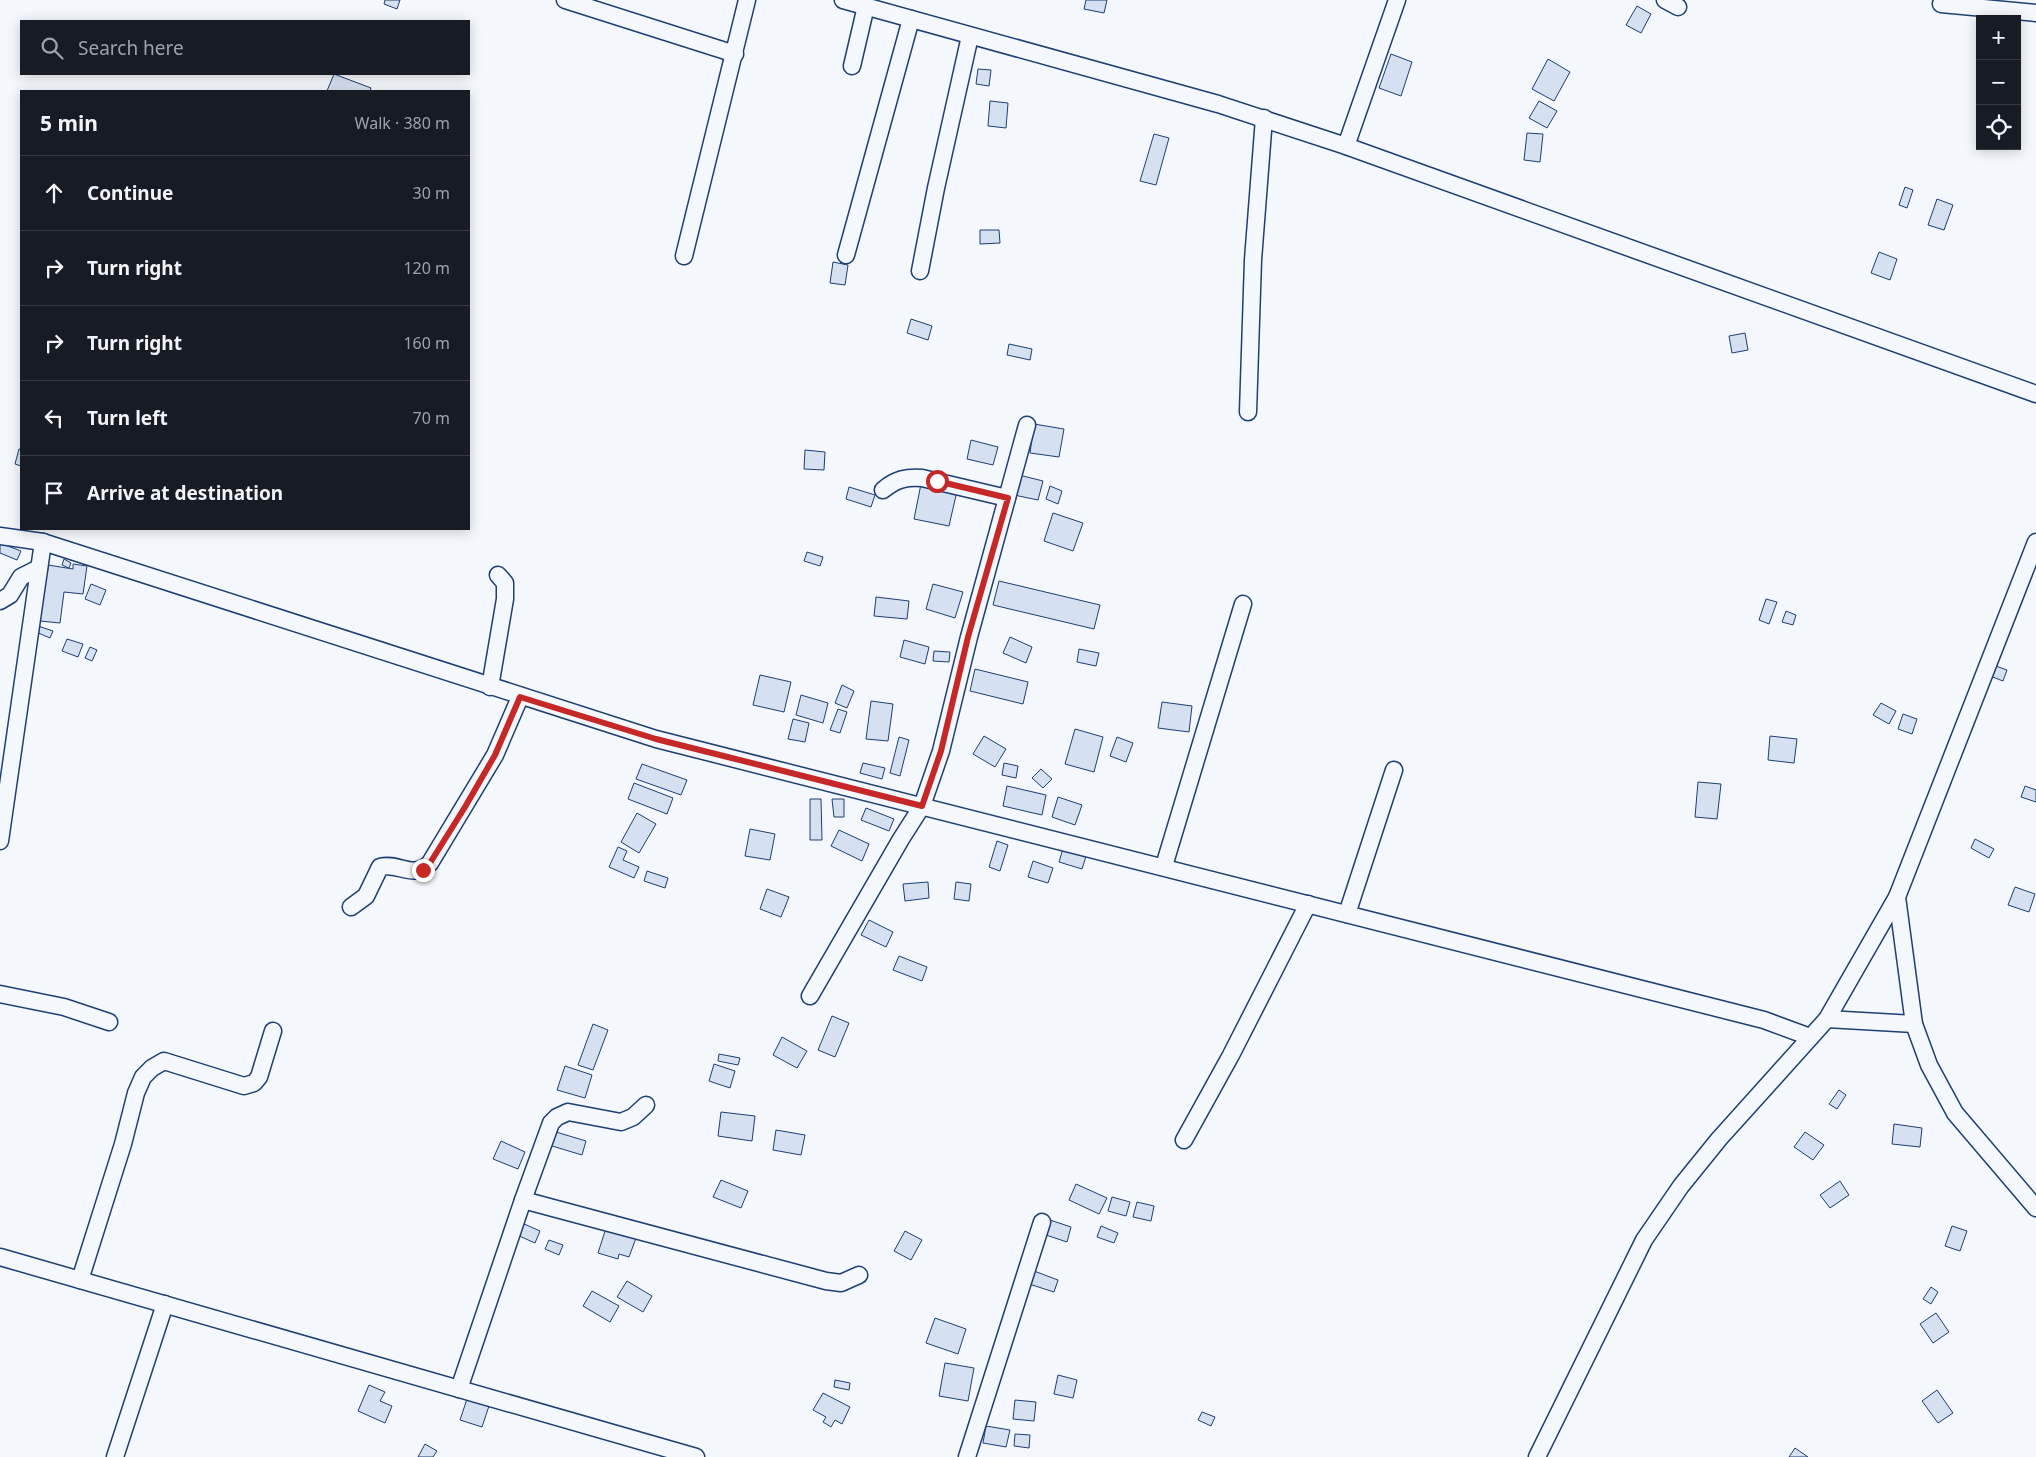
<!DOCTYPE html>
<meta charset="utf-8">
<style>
:root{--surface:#171b24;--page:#242831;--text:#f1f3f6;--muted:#9ea1a6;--line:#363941}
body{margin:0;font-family:"Noto Sans",sans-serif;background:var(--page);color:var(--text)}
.controls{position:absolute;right:15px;top:15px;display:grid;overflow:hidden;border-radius:0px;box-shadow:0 2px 12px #0003}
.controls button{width:45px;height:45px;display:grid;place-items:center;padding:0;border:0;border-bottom:1px solid var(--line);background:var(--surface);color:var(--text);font:25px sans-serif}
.stop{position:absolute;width:15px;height:15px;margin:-11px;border:4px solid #c62828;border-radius:50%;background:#fff}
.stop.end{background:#c62828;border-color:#fff;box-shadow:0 1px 5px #0008}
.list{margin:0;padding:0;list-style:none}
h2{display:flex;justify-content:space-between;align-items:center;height:65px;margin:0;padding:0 20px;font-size:21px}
h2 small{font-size:16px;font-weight:400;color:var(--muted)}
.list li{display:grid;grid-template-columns:32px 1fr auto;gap:15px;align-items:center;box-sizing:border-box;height:75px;padding:0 20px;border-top:1px solid var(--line)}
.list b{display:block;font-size:19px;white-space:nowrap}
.list em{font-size:16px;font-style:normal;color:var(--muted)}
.icon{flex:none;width:28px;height:28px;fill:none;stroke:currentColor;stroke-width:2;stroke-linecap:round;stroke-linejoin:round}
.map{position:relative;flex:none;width:2036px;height:1457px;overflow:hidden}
.search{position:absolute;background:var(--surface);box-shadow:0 2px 12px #0003;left:20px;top:20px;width:450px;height:55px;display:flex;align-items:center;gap:12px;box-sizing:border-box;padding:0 18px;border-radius:0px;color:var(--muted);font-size:19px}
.panel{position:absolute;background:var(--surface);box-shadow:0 2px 12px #0003;left:20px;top:90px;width:450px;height:440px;border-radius:0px}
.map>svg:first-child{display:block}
</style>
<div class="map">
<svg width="2036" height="1457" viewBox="0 0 2036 1457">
<rect width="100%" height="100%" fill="#f4f7fb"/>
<g fill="#d5e0f0" stroke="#1d3f73">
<polygon points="385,0 400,0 397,9 384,4"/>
<polygon points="1086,0 1107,0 1104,13 1084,9"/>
<polygon points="1637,6 1651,14 1641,33 1626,25"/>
<polygon points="1391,54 1412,62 1401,96 1379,88"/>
<polygon points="1548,59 1570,72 1554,101 1532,89"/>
<polygon points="978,69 991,70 989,86 976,84"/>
<polygon points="334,74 371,88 370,91 327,91"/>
<polygon points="990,101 1008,103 1006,128 988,126"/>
<polygon points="1539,101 1557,111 1547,128 1529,118"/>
<polygon points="1527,133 1543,134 1540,162 1524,160"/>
<polygon points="1154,134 1169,138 1156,185 1140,181"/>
<polygon points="1905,187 1913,190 1907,208 1899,205"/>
<polygon points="1937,199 1953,205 1944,230 1928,225"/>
<polygon points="980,230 999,230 1000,243 980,244"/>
<polygon points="1879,252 1897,259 1890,280 1871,273"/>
<polygon points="833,262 848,265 845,285 830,283"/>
<polygon points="911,319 932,326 928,340 907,333"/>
<polygon points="1745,333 1748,350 1732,353 1729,336"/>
<polygon points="1009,344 1032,349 1030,360 1007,355"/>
<polygon points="1034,424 1064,429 1059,457 1030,453"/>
<polygon points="971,440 998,447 993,465 967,459"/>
<polygon points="19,449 21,449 21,466 15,464"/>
<polygon points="805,450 825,452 824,470 804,469"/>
<polygon points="1019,475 1043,481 1038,500 1014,495"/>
<polygon points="921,484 957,491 949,526 914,519"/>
<polygon points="1050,486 1062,491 1058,504 1046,499"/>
<polygon points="849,487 875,495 871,507 846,499"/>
<polygon points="1053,513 1083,523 1073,551 1044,541"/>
<polygon points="0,543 21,551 17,560 0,553"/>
<polygon points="807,552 823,557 820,566 804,561"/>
<polygon points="64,559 71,563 69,568 62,565"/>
<polygon points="73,564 87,566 83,594 64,592 60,623 40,621 48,565 73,569"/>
<polygon points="999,581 1100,605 1094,629 993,605"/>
<polygon points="91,584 106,590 100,605 85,599"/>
<polygon points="933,584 963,592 955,618 926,609"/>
<polygon points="876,597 909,601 907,619 874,616"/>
<polygon points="1766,599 1777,602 1769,624 1759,620"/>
<polygon points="1786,611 1796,615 1793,625 1782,622"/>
<polygon points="38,626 53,631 50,638 36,632"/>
<polygon points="1010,637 1032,647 1026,663 1003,653"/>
<polygon points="67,639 83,644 78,657 62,651"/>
<polygon points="904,640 929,647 925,664 900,657"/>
<polygon points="90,647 97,650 92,661 85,658"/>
<polygon points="1079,649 1099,653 1096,666 1077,662"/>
<polygon points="934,651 950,652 949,662 933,661"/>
<polygon points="1993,665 2007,670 2003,681 1990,676"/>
<polygon points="975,669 1028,682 1023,704 970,691"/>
<polygon points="760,675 791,682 784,712 753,705"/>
<polygon points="842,685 854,691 847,708 835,703"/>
<polygon points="801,695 828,703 823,723 796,715"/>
<polygon points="871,701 893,704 888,741 866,739"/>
<polygon points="1162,702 1192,706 1189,732 1158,728"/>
<polygon points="1881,703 1896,711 1889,724 1873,715"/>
<polygon points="838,709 847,712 840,733 830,730"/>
<polygon points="1903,714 1917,719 1912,734 1898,729"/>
<polygon points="793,719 809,723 805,742 788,739"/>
<polygon points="1075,729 1103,737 1094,772 1065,764"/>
<polygon points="984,736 1006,749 995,767 973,754"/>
<polygon points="1770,736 1797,739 1794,763 1768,760"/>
<polygon points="899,737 909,740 900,776 890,773"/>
<polygon points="1117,737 1133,743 1126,762 1110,756"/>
<polygon points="863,763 885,768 882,779 860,773"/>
<polygon points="1004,763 1018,766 1016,778 1002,775"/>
<polygon points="642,764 687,780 681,795 636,779"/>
<polygon points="1041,769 1052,779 1043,788 1032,778"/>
<polygon points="1698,782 1721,784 1717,819 1695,817"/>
<polygon points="634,783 673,798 667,814 628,799"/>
<polygon points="1007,786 1046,795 1042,815 1003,806"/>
<polygon points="2025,786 2036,790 2036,802 2021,797"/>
<polygon points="1058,797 1082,805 1075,825 1052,817"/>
<polygon points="810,799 821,799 822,840 810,840"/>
<polygon points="832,799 844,799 844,817 834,817"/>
<polygon points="866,808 894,819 889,831 861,820"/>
<polygon points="637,813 656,824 639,853 621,842"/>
<polygon points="750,829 775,834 770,860 745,856"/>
<polygon points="839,830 869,844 862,861 831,846"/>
<polygon points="1975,839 1994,849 1989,858 1971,848"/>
<polygon points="997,841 1008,845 1000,871 989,867"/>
<polygon points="1064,845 1087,853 1082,869 1059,862"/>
<polygon points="618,847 627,851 623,860 639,867 634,878 609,867"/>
<polygon points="1033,861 1053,868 1048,883 1028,877"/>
<polygon points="647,871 668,878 665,888 644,881"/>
<polygon points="928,882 929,898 905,901 903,884"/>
<polygon points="956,882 971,884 969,901 954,899"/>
<polygon points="2015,887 2035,894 2029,912 2008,905"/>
<polygon points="767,889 789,897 781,917 760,909"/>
<polygon points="869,920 893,932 886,947 861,935"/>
<polygon points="899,956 927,967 922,981 893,970"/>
<polygon points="832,1016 849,1023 835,1057 818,1050"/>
<polygon points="593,1024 608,1030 593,1070 578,1065"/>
<polygon points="782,1037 807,1051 797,1068 773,1055"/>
<polygon points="719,1054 740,1058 738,1065 718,1061"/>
<polygon points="714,1064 735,1071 730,1088 709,1081"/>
<polygon points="565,1066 592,1075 585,1098 557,1090"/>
<polygon points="1839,1090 1846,1095 1837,1109 1829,1104"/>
<polygon points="721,1112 755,1116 752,1141 718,1136"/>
<polygon points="1894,1124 1922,1128 1920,1147 1892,1144"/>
<polygon points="776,1130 805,1135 801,1155 773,1150"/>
<polygon points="556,1132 586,1141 582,1155 552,1146"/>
<polygon points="1805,1132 1824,1145 1813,1160 1794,1147"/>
<polygon points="501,1141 525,1152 518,1169 493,1159"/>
<polygon points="721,1180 748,1191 741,1208 713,1197"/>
<polygon points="1840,1181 1849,1195 1830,1208 1820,1195"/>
<polygon points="1076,1184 1107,1198 1099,1214 1069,1200"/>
<polygon points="1112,1197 1130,1202 1126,1216 1108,1211"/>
<polygon points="1137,1202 1154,1206 1151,1221 1133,1217"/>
<polygon points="1047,1219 1071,1227 1067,1242 1043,1234"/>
<polygon points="522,1223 540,1231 535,1243 517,1235"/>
<polygon points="1101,1226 1118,1233 1114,1243 1097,1237"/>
<polygon points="1952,1226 1967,1231 1960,1251 1945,1246"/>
<polygon points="606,1228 636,1238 629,1257 619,1254 618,1259 598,1253"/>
<polygon points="905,1231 922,1240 911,1260 894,1251"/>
<polygon points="549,1240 563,1245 559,1255 545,1249"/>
<polygon points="1034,1271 1058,1280 1054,1292 1029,1284"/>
<polygon points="627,1281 652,1296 643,1312 617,1297"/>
<polygon points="1931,1287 1938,1292 1931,1304 1923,1299"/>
<polygon points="592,1291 619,1306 610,1322 583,1306"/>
<polygon points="1936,1313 1949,1332 1933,1343 1920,1324"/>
<polygon points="935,1318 966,1329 958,1354 926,1343"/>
<polygon points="945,1363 974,1368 968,1401 939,1396"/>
<polygon points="1058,1375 1077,1380 1073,1398 1054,1394"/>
<polygon points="835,1380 850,1383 849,1390 834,1387"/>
<polygon points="369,1385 385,1392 380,1401 392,1406 385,1423 358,1411"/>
<polygon points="1937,1390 1953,1413 1938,1423 1922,1401"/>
<polygon points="823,1393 850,1407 842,1424 835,1420 831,1427 823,1422 826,1417 813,1410"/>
<polygon points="467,1399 489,1406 482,1427 460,1420"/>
<polygon points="1015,1400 1036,1402 1034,1421 1013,1419"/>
<polygon points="1202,1412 1215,1417 1211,1426 1198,1420"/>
<polygon points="986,1426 1010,1430 1006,1447 983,1443"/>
<polygon points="1015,1434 1030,1435 1029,1448 1014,1446"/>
<polygon points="425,1444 437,1451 433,1457 418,1457"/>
<polygon points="1795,1448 1808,1457 1789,1457"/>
</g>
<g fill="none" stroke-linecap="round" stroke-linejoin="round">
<g stroke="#1d3f73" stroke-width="19">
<g id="minor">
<polyline points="565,0 735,54"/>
<polyline points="843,0 1218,104 1346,146 2036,394"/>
<polyline points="1665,0 1678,7"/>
<polyline points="1941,4 2036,13"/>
<polyline points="852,66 866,6"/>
<polyline points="1346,146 1397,0"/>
<polyline points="846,255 911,19"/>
<polyline points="684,256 747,0"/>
<polyline points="920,271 936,188 970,36"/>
<polyline points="1248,412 1253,260 1264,118"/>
<path d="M883,490C896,479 906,477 922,478L1007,498"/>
<polyline points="0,536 43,542 656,739 1764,1020 1810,1037"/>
<polyline points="2036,542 1897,897 1914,1024 1929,1065 1955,1113 2036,1208"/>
<polyline points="0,601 10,595 21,577 39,568"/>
<polyline points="490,687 505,599 505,583 498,575"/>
<polyline points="0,841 43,542"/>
<polyline points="1164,866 1243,604"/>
<path d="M351,907L366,896L380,867C399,862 413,880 430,863L495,755L520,697"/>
<polyline points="1347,914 1394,770"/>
<polyline points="0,994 64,1007 109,1022"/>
<polyline points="810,996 901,839 922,806 941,751 969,637 1027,425"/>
<polyline points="1827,1019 1914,1024"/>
<polyline points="1184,1140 1231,1055 1308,904"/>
<polyline points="523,1200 826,1281 841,1283 859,1275"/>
<polyline points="0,1257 696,1457"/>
<polyline points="80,1280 123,1144 136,1093 143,1077 152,1068 164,1061 244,1086 254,1083 259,1077 273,1031"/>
<polyline points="459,1389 523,1200 551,1123 557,1117 568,1112 621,1122 633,1117 646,1105"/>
<polyline points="115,1457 165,1304"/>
<polyline points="967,1457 1042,1222"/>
<polyline points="1537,1457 1644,1240 1681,1186 1719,1139 1827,1019 1897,897"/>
</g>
</g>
<use href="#minor" stroke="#f4f7fb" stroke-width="16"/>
</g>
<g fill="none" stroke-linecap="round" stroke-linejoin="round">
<polyline stroke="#c62828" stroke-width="6" points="423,870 430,863 465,807 495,755 520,697 656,739 922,806 941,751 968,637 1008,498 937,481"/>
</g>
</svg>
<div class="controls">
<button>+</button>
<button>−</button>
<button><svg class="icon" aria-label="locate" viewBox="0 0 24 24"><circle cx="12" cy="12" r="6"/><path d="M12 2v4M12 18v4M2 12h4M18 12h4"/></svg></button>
</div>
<div class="stop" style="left:937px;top:481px"></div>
<div class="stop end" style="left:423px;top:870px"></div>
<div class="search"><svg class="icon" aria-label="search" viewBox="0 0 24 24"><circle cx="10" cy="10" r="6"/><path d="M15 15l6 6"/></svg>Search here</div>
<section class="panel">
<h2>5 min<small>Walk · 380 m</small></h2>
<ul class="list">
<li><svg class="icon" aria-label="ahead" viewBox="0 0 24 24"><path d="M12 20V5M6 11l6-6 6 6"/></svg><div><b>Continue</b></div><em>30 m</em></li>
<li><svg class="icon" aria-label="right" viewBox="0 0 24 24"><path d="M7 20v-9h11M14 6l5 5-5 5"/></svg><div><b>Turn right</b></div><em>120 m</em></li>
<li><svg class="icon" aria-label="right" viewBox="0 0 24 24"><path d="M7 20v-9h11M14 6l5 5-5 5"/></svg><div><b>Turn right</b></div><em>160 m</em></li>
<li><svg class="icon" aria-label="left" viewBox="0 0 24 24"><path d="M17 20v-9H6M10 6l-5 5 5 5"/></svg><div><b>Turn left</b></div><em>70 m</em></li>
<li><svg class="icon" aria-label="arrive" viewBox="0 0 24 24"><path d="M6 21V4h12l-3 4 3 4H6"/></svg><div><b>Arrive at destination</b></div></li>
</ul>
</section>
</div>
